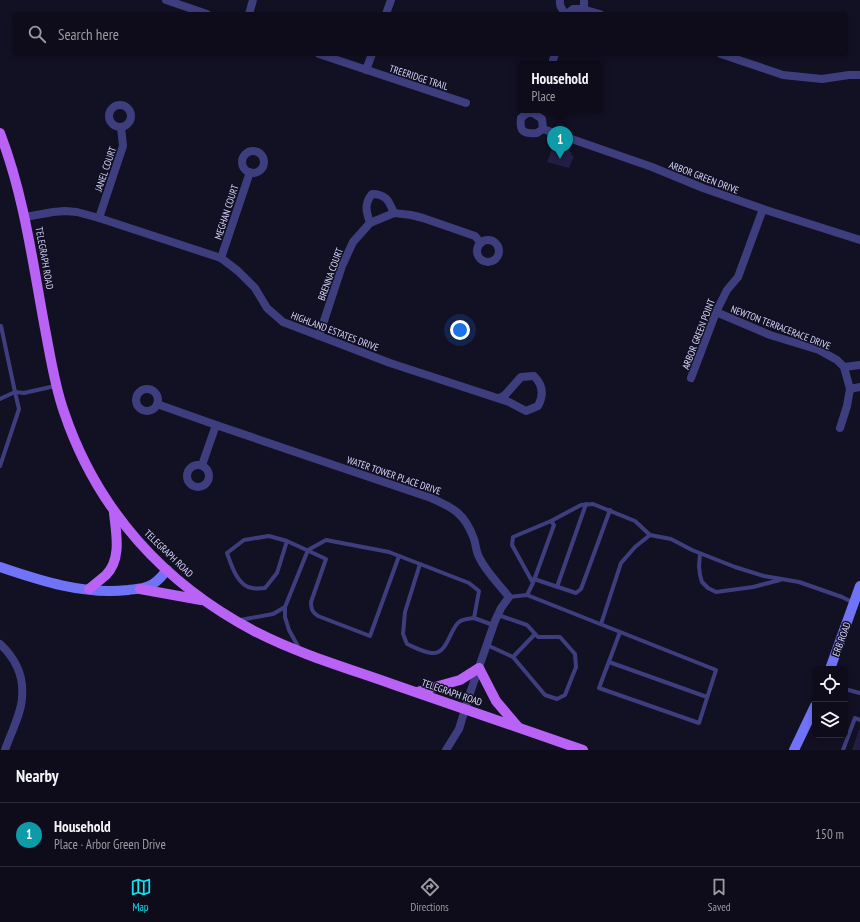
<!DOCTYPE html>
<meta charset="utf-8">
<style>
:root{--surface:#0e0c1a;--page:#1c1a27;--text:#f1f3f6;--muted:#9b9ba2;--line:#2e2c39;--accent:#0ee1ef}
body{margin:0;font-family:"PT Sans Narrow",sans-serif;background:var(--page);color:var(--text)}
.controls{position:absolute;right:12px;bottom:12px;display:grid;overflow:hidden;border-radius:6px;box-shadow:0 2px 6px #0003}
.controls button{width:36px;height:36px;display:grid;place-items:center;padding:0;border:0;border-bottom:1px solid var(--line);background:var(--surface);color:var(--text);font:20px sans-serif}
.you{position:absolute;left:460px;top:330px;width:14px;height:14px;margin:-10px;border:3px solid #fff;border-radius:50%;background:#1a73e8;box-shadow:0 0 0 6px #1a73e833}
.badge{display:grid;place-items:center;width:26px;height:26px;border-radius:50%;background:var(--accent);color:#fff;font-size:13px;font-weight:700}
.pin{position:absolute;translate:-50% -33px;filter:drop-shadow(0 1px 2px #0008)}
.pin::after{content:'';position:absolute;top:21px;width:14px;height:12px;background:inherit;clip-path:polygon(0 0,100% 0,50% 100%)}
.popup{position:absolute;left:517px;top:61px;width:86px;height:52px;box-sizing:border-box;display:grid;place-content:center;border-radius:6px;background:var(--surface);filter:drop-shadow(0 1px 3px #0005);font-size:13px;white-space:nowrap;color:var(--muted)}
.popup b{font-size:15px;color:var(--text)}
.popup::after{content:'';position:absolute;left:50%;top:100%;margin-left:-8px;border:8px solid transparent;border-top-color:var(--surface)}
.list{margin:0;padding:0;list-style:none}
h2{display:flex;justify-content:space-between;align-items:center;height:52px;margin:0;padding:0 16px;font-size:17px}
h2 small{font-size:13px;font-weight:400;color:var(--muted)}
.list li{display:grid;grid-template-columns:26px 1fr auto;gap:12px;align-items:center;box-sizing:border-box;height:64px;padding:0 16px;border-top:1px solid var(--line)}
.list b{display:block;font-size:15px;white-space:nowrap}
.list p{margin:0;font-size:13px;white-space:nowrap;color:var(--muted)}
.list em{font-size:13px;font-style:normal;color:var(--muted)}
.icon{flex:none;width:22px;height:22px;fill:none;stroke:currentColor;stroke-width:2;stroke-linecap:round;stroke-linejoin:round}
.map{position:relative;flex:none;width:860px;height:750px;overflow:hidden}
.search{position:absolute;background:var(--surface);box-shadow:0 2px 6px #0003;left:12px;right:12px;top:12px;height:44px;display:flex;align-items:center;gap:10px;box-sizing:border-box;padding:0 14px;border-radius:6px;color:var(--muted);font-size:15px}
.sheet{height:116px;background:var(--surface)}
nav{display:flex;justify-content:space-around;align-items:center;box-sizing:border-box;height:56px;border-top:1px solid var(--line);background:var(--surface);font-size:11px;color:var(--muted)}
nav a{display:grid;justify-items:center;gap:2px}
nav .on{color:var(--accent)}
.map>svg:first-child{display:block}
</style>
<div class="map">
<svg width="860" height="750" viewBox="0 0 860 750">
<rect width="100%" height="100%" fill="#121023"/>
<g fill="#231d43">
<polygon points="556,147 559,150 568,150 572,153 571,155 574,156 569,168 547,162 552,148"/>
<polygon points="859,730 860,730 860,750 852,750"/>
</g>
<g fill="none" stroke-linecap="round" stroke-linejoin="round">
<g stroke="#3e3e7f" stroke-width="4">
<polyline points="0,326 1,326 15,392 24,393 55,386"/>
<polyline points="0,399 15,392 19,409 0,466"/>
<polyline points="551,521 581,505 593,504 635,521 650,535"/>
<path d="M287,541L277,573L265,588C261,588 256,589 252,588C237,586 231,564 227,553L244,540L269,536L287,541L326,559L311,602C311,609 312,612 318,616L370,636L399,556"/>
<polyline points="700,554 699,566 700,575 702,582 708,588 716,592 753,587 780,580"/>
<path d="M420,564L405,612L403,634L407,644C414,647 423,652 431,653C448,655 449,630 459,622C463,619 468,619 474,618"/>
<polyline points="534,579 576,593 581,589 610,510"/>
<polyline points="557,587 586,504"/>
<polyline points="527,595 533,583 554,525 551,521 513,537 512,545 533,583"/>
<polyline points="509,597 527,595 716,670 699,723 599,688 620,632"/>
<polyline points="240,620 273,614 285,607"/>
<polyline points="601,624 621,563 635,547 650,535 671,539 692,550 735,567 764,576 799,582 842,597 854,603"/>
<polyline points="487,645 513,657 545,695 557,699 565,695 576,667 575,654 560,637 538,637 527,625 498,615"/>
<polyline points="299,648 289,630 285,617 285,607 308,550 326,540 389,552 469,583 479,591 474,618 493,625"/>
<polyline points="513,657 535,634"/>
<polyline points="609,662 707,697"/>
<polyline points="845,689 860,693"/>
<polyline points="843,750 855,718 860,720"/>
</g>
<g stroke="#3e3e7f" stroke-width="8">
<polyline points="166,0 207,14"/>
<path d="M560,0C559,5 562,10 566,14"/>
<polyline points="584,0 584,9"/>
<polyline points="249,14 253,0"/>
<polyline points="386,14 391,0"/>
<polyline points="567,14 573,9 582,9 600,14"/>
<polyline points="319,54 466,103"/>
<polyline points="721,54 783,75 822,79 849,75 860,75"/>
<polyline points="553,60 555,54"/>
<polyline points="366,70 372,54"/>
<circle cx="120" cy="116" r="11"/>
<path d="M527,113H533L542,119L543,129L537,133C524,134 519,132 521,118Z"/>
<polyline points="543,129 652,167 703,188 763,209 860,240"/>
<circle cx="253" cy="162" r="11"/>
<path d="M25,217L53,212L65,211L77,212L99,218L221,258L238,271L255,288L267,308L283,322L390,363L509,402L526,411L538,406C544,395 543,385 534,376L521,377L505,395L499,398"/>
<polyline points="99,218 123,146 121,127"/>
<path d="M370,223C366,211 364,204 372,194C387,194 389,202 394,213"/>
<circle cx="488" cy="251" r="11"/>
<polyline points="221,258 250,172"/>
<polyline points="716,312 770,335 819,350 837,360 844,367 850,389 847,406 840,428"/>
<polyline points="319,336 342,266 353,242 370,223 394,213 411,215 423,218 475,236 481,243"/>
<polyline points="844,367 860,365"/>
<polyline points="691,378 716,312 727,290 738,277 763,209"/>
<polyline points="850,389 860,387"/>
<circle cx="147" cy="400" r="11"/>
<path d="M157,404L216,425L431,498C454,508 465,514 474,539C476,545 476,552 479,557C486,572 499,584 509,597L501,608L495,621L470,693L459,729L446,750"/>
<polyline points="202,465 216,425"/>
<circle cx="198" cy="476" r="11"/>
<path d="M0,644C15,658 24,676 22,697C22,712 10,735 5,750"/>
</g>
<g stroke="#7173f7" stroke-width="10">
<path d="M0,567C41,581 84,595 128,590C135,589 143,589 149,586C157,583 162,576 167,570"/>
<polyline points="830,669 860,586"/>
<polyline points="794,750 815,706"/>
</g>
<g stroke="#b962f6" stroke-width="10">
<path d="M0,133C25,198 33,266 46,334C51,360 55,387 64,412C97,510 164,584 256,632C299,654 347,668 392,684C456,706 519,728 583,750"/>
<path d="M89,589C94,585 100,580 106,575C122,559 116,533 114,513"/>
<polyline points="140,589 201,600"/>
<polyline points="417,692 460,680 479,668 496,701 518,727"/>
</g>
</g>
<g text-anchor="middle" stroke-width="3" stroke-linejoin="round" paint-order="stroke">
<g font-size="10" fill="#d8d5fc" stroke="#121023">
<text transform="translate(419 77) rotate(18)" y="4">TREERIDGE TRAIL</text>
<text transform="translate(105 169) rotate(-71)" y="4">JANEL COURT</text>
<text transform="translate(704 177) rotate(21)" y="4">ARBOR GREEN DRIVE</text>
<text transform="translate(226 212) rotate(-72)" y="4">MEGHAN COURT</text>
<text transform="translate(45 258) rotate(80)" y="4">TELEGRAPH ROAD</text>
<text transform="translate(330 274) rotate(-70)" y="4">BRENNA COURT</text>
<text transform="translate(781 327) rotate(21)" y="4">NEWTON TERRACERACE DRIVE</text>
<text transform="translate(335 331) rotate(21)" y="4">HIGHLAND ESTATES DRIVE</text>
<text transform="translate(698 334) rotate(-69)" y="4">ARBOR GREEN POINT</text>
<text transform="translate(394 475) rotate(19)" y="4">WATER TOWER PLACE DRIVE</text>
<text transform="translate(169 553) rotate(44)" y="4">TELEGRAPH ROAD</text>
<text transform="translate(841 639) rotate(-70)" y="4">ERB ROAD</text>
<text transform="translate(452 692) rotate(19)" y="4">TELEGRAPH ROAD</text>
</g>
</g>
</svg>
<div class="controls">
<button><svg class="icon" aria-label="locate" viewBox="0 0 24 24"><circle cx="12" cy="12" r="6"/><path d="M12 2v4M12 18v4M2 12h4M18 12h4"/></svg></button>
<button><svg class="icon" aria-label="layers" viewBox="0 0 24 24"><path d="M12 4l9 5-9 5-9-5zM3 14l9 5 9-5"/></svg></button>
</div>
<div class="you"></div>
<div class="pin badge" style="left:560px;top:159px;background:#0f9aa8">1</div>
<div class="popup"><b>Household</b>Place</div>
<div class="search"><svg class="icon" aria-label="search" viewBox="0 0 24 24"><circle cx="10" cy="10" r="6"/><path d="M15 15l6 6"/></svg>Search here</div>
</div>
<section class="sheet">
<h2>Nearby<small></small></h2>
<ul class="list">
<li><span class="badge" style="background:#0f9aa8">1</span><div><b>Household</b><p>Place · Arbor Green Drive</p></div><em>150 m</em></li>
</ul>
</section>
<nav>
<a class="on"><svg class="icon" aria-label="map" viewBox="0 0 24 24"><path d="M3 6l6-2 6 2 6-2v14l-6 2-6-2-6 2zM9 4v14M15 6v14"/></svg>Map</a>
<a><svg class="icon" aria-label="directions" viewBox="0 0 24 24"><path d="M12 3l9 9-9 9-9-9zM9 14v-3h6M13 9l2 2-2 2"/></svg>Directions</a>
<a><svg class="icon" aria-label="saved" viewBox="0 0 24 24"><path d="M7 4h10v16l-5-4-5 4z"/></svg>Saved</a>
</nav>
